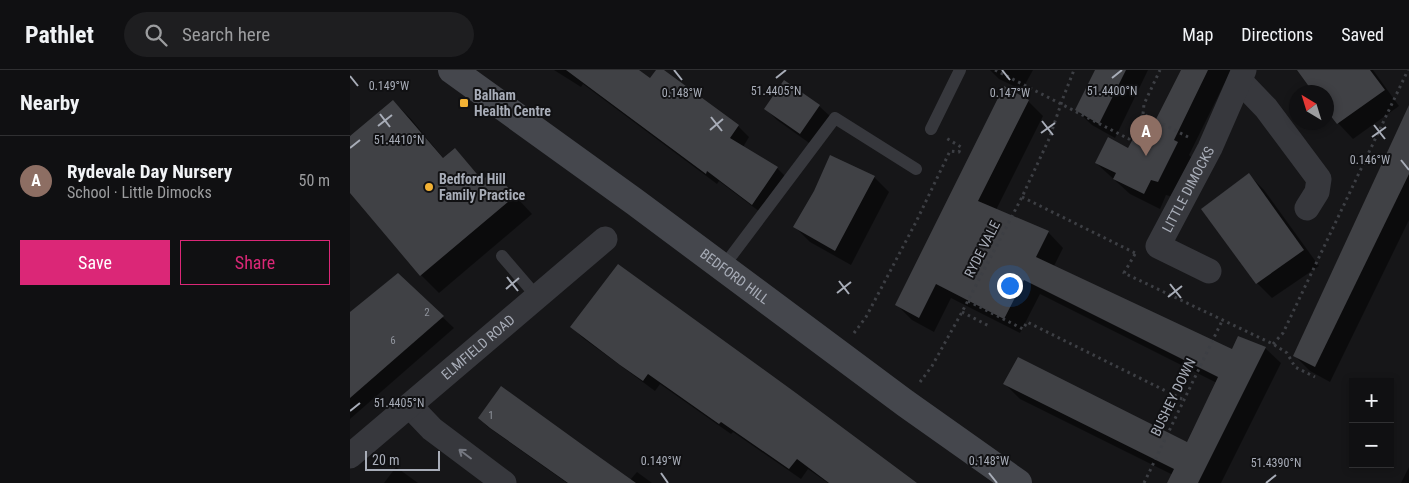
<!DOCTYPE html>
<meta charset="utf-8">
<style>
:root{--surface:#101012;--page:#1e1e20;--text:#f1f3f6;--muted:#9c9d9f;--line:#303032;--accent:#db2777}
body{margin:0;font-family:"Roboto Condensed",sans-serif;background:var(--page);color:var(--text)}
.controls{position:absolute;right:15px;bottom:15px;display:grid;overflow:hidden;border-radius:0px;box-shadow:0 2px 8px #0003}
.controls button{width:45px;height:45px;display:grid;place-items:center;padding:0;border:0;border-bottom:1px solid var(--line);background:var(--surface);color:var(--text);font:25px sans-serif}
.compass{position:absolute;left:939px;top:15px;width:45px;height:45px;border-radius:50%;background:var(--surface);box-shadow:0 2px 8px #0003;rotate:322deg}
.scale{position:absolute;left:15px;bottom:12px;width:75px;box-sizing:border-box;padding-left:5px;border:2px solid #a8adb8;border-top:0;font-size:14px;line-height:18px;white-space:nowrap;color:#a8adb8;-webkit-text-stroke:4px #111113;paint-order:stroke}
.you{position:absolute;left:659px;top:215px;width:18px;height:18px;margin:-12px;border:4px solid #fff;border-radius:50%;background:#1a73e8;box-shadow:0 0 0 8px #1a73e833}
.badge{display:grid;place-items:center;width:32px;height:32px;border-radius:50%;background:var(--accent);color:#fff;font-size:16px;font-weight:700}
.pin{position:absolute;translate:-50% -41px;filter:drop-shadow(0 1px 2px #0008)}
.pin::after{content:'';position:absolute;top:26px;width:18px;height:15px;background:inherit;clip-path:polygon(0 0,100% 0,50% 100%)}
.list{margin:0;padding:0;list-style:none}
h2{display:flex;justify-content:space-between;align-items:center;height:65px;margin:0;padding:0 20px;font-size:21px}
h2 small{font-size:16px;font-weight:400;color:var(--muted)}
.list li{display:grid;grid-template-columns:32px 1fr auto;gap:15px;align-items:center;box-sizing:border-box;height:90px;padding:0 20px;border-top:1px solid var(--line)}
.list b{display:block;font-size:19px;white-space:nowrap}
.list p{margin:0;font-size:16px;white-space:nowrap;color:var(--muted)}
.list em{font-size:16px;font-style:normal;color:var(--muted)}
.actions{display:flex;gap:10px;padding:15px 20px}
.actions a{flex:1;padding:11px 0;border:1px solid var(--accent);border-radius:0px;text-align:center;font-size:18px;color:var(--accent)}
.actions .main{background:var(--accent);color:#fff}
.icon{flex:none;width:28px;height:28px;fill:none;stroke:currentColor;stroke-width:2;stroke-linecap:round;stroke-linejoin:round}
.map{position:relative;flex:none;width:1059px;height:413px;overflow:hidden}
header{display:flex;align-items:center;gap:30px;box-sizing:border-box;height:70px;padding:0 25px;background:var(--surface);border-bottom:1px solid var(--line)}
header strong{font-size:24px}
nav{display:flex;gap:28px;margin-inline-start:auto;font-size:18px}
.search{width:350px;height:45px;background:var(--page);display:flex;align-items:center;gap:12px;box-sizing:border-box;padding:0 18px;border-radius:28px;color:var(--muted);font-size:19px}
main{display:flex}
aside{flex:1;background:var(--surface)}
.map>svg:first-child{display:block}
</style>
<header>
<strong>Pathlet</strong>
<div class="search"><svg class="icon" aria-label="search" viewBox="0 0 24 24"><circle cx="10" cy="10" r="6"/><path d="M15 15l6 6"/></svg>Search here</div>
<nav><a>Map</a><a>Directions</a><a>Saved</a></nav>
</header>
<main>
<aside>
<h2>Nearby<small></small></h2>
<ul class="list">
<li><span class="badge" style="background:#8d6e63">A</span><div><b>Rydevale Day Nursery</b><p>School · Little Dimocks</p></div><em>50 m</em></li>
</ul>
<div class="actions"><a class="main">Save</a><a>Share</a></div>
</aside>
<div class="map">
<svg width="1059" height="413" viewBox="0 0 1059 413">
<rect width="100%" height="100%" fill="#161618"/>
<g fill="#0007">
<polygon points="204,0 287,0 300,10 308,0 312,0 388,56 399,67 393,77 427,98 438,109 414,145 369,111 367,114 233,14 231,17"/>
<polygon points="640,0 683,0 672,20 649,9"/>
<polygon points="746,0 798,0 765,68 742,55 726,40"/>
<polygon points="832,0 881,0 839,85 842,88 823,127 816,125 810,139 780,124 746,93 778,80 801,61"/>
<polygon points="948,0 1023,0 1049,36 1003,69 988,53 976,22 965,22"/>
<polygon points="43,31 61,49 94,89 104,80 133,111 143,102 182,144 89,223 71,205 0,121 0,68"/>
<polygon points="678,31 693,46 646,140 698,162 713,178 704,196 882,281 889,267 915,278 931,293 871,413 819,413 823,405 670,329 655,314 838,374 867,313 690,224 670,263 601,228 584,262 562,250 547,235"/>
<polygon points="469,36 481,47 462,75 427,50 416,39"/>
<polygon points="1059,39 1059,150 980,312 960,301 945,286"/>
<polygon points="899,105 914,120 969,196 922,228 907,213"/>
<polygon points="524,107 539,122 501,195 460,172 445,157"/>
<polygon points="48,205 104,258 0,349 0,277"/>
<polygon points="222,257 565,413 478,413 458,399 451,409 383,362 381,364 310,314 305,321 233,268"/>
<polygon points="129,348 280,410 287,402 302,413 217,413 138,357"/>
<polygon points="46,397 68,413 34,413"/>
<polygon points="1059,397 1059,413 1051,413"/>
</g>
<g fill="#404145">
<polygon points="216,0 289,0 300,8 306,0 314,0 389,55 380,68 428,97 402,135 357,101 356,104"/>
<polygon points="745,0 776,0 749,54 725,40"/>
<polygon points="831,0 858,0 824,70 828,72 808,112 801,110 794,124 763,109 766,103 745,93 758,67 778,78 791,54 801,59"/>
<polygon points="947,0 1020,0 1035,20 987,54 976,40 976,22 963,22"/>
<polygon points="434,10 470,35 450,64 414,39"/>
<polygon points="654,16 679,30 628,131 699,161 686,187 882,279 888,266 916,277 848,413 817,413 824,399 653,314 668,287 837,372 868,307 674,210 654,249 586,214 569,248 545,235"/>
<polygon points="43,30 93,88 105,78 132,110 144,101 165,126 70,206 0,123 0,66"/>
<polygon points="1059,35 1059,104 965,297 943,286"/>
<polygon points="480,85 525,106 485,181 443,157 464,121"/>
<polygon points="899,103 954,180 906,214 851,139"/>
<polygon points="268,194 446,323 567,413 479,413 447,389 439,399 371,352 369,354 298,304 293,311 270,295 220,257"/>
<polygon points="48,203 94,246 0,328 0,242"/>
<polygon points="151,316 234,376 286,413 218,413 140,358 128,348"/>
</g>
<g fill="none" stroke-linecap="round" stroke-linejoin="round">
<g stroke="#3d3f44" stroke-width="3" stroke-dasharray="2.5 4" stroke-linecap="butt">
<polyline points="645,0 779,69 793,44 838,67"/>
<polyline points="793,44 794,34 810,0"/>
<polyline points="672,127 785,183"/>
<polyline points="785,184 774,203 923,274 937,283 945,297 965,307"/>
<polyline points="618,231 673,259 677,252 834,330"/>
<polyline points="612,242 639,256"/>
<polyline points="504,263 516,247 566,152 600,81 609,82 611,77 596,68"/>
<polyline points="923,274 933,263 1058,0"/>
<polyline points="570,312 582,296 612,242 672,127 699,69 713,28 724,0"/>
<polyline points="794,413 872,251"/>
</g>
<g stroke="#37383d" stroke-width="12">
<polyline points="581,59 610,0"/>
<polyline points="152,186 188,228"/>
<polyline points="373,197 485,48 566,99"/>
</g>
<g stroke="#37383d" stroke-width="25">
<polyline points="890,11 916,38 969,109 967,122 957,138"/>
<path id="s1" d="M859,201L808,176L860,78L894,0"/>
<polyline points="60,336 82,359 154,413"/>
<path id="s2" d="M0,386L255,169"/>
</g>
<path stroke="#45474d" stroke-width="28" id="s3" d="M102,0L285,132L555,333L668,413"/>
</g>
<defs><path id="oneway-shaft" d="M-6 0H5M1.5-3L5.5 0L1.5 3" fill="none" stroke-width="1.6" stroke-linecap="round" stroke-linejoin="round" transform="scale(1.25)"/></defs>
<use stroke="#757881" href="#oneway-shaft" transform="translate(115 384) rotate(-143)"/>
<path fill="none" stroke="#a8adb8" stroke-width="2" d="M324,0L332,10M652,0L660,10M0,6L8,16M426,8L436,0M762,8L772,0M30,44L40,57M361,47L372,61M692,51L703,65M1024,55L1035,69M28,56L42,45M360,60L373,49M691,63L705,53M1022,67L1036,57M0,78L10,70M1051,90L1059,100M157,207L168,221M489,211L499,224M820,214L831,228M156,219L169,208M487,223L501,212M818,227L832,216M0,341L10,333M311,403L318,413M639,403L647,413M916,413L926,405"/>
<g fill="#f2b134" stroke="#111113" stroke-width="2">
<rect x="109" y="28" width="10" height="10" rx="2.5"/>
<circle cx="79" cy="117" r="5"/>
</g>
<g text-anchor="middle" stroke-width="4" stroke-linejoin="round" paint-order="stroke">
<g font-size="11" fill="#8e929b">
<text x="77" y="246">2</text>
<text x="43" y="274">6</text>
<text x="141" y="349">1</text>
</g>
<g font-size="14" font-weight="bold" fill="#a8adb8" stroke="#111113" text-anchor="start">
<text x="124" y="30">Balham<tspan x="124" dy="16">Health Centre</tspan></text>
<text x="89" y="114">Bedford Hill<tspan x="89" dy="16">Family Practice</tspan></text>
</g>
<g font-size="14" fill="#a8adb8" stroke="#111113">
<text dy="5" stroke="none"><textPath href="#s1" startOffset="121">LITTLE DIMOCKS</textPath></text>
<text transform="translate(632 179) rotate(-63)" y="5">RYDE VALE</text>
<text dy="5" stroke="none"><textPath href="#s3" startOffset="350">BEDFORD HILL</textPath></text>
<text dy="5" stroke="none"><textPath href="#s2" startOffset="168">ELMFIELD ROAD</textPath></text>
<text transform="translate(823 327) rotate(-64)" y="5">BUSHEY DOWN</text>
</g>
</g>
<g font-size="12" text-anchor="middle" fill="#a8adb8" stroke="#111113" stroke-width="4" stroke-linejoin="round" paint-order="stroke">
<text x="39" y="20">0.149°W</text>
<text x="762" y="25">51.4400°N</text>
<text x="426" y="25">51.4405°N</text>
<text x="332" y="27">0.148°W</text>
<text x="660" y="27">0.147°W</text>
<text x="49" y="74">51.4410°N</text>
<text x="1020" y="94">0.146°W</text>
<text x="49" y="337">51.4405°N</text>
<text x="311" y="395">0.149°W</text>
<text x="639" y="395">0.148°W</text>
<text x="926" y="397">51.4390°N</text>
</g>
</svg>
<div class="controls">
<button>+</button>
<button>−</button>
</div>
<svg class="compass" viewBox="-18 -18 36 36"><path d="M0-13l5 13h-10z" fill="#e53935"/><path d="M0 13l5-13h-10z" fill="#9c9d9f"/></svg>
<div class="scale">20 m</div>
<div class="you"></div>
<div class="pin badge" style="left:796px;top:86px;background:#8d6e63">A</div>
</div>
</main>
